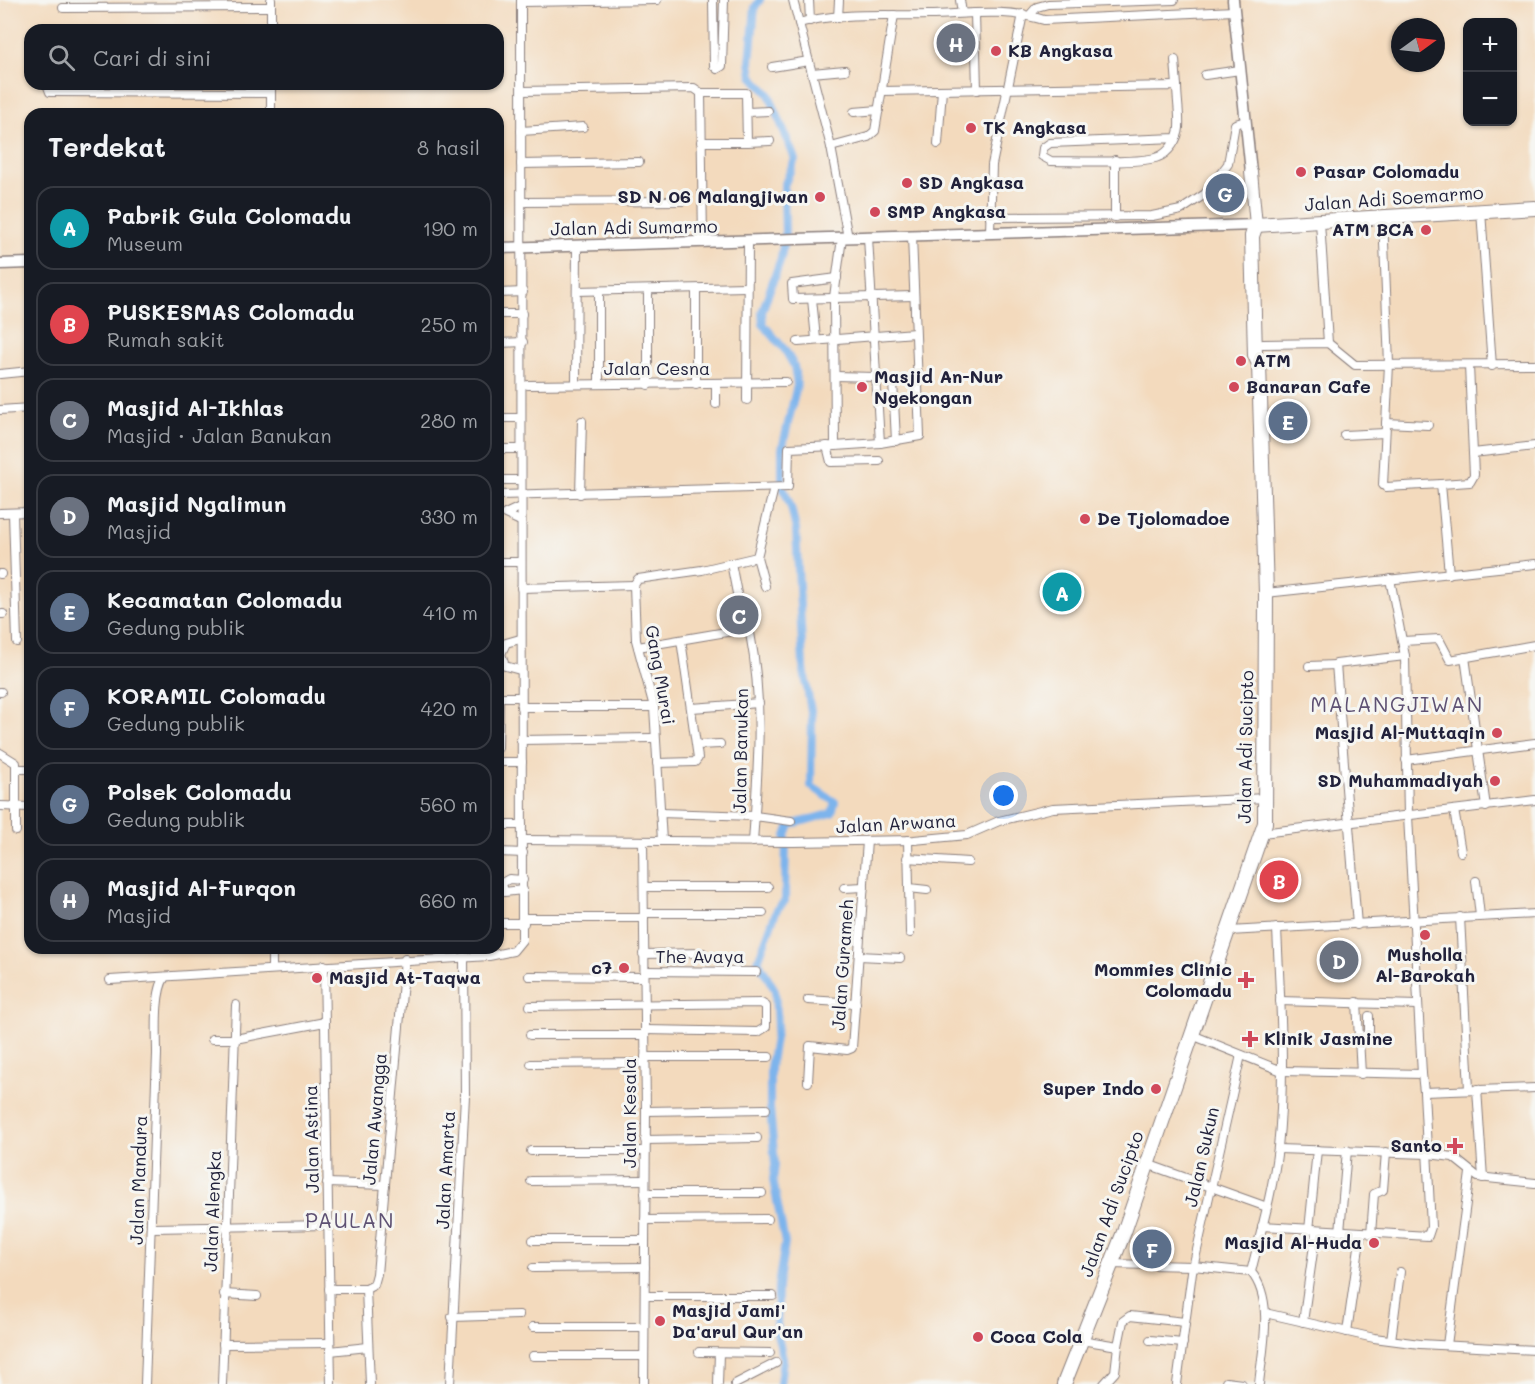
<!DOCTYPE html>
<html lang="id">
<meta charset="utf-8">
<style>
:root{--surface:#171b24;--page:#242831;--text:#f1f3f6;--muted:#9ea1a6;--line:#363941;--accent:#d1495b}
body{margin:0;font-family:Mali,sans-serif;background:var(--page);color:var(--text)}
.controls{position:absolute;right:18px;top:18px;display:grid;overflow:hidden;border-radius:12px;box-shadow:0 2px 4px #0004}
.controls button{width:54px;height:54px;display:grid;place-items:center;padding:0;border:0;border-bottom:2px solid var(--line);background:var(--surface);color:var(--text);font:30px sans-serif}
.compass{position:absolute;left:1391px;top:18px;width:54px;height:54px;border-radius:50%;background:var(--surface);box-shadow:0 2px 4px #0004;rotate:75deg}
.you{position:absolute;left:1004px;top:796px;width:21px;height:21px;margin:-15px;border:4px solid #fff;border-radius:50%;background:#1a73e8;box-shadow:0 0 0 9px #1a73e833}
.badge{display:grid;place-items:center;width:39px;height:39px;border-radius:50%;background:var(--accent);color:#fff;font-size:20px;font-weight:700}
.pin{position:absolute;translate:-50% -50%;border:3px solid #fff;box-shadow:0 2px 6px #0006}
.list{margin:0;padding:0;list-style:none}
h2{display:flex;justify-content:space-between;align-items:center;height:78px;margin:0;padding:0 24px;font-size:26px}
h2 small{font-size:20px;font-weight:400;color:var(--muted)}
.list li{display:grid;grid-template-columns:39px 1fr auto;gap:18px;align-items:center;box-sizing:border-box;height:84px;margin:0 12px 12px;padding:0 12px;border:2px solid var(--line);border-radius:18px}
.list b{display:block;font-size:22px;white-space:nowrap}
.list p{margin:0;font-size:20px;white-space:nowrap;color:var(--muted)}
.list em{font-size:20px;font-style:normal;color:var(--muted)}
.icon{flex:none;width:33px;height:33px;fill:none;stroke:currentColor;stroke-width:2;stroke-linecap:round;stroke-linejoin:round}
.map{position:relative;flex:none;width:1535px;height:1384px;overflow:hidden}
.search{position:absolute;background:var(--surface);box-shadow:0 2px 4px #0004;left:24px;top:24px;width:480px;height:66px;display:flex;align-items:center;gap:15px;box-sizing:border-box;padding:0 21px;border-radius:18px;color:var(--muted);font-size:22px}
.panel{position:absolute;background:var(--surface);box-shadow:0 2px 4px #0004;left:24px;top:108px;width:480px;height:846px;border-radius:18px}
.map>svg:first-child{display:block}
</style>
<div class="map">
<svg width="1535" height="1384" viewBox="0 0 1535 1384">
<rect width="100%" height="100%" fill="#f6f6f2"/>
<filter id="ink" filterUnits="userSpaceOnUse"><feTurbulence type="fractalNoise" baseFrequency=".0167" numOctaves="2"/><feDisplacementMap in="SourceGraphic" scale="12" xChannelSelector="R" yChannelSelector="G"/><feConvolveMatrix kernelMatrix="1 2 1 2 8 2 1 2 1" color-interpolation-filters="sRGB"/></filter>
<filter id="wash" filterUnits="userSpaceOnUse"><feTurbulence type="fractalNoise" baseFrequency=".008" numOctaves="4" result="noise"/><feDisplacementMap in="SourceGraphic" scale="24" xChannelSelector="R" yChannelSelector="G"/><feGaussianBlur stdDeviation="1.35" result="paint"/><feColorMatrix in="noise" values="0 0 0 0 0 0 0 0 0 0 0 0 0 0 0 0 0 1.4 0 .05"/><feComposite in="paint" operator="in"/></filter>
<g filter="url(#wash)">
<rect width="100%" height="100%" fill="#f3dabd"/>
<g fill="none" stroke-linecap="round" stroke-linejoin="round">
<polyline stroke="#7db4ec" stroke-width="8" points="760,0 755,7 750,62 752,76 769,94 795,159 784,186 785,233 781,258 762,312 763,324 785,350 794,366 797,385 782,449 782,485 791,507 796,530 803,665 812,717 811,786 835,802 832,813 790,825 786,836 785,901 777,909 758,961 775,990 777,1026 770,1068 770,1108 775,1165 773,1180 785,1243 778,1286 777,1333 783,1358 780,1384"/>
</g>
</g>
<g filter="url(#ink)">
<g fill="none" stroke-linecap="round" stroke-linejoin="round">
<g stroke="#8a7e7c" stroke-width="10">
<g id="minor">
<polyline points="713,0 714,66 717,69 722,66 724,0"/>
<polyline points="793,0 831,147 848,238"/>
<polyline points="809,0 810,21"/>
<polyline points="960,0 962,13"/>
<polyline points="521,2 657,0"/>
<polyline points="63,8 271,7"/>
<polyline points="975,13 977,90"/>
<polyline points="1030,15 1037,7 1048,4 1174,0"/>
<polyline points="838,18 839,0"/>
<path d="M799,23C835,12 890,16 929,15C967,14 1007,8 1044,20L1234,11"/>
<polyline points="271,30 271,0"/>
<polyline points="1175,60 1177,86"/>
<polyline points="772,67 809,61"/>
<polyline points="812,73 845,70"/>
<polyline points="1205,75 1240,70"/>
<polyline points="47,84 50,92 271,93"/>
<polyline points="522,91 694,88 701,93 746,93 747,142 701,142"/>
<path d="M882,91L1177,86C1177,99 1180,115 1179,128C1178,139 1169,153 1158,157C1142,164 1073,161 1051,161L1042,156L1043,148L1050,143L1176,138"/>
<polyline points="701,93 703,243"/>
<polyline points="748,112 768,111"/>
<polyline points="854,112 879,110"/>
<polyline points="271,114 271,84"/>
<polyline points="521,131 583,127"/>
<polyline points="747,142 770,141"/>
<polyline points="938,144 942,90"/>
<polyline points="831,147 868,137 875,131 894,15"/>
<polyline points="521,164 639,162"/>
<polyline points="522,202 683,201"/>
<polyline points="1481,211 1492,366"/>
<polyline points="990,217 1152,216 1181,210 1205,194 1228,164 1235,124 1246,121"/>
<polyline points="1115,217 1115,160"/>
<polyline points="1383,218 1389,364 1383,485 1386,487 1441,484 1449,574"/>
<polyline points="1320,222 1328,343"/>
<polyline points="990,232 992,165 1023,14"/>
<polyline points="868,237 880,443"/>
<polyline points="837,278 792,284 793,299 914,296"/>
<polyline points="577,291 746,287"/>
<polyline points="498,293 523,292"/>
<polyline points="812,299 816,339"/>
<polyline points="498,314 522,314"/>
<polyline points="798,342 915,333"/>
<polyline points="498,343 523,342"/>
<polyline points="1263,344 1328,343 1355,365 1535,364"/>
<polyline points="0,374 30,371"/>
<polyline points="835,376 875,377"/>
<polyline points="576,383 577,246"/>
<polyline points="716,383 716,404"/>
<polyline points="599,384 599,291"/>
<polyline points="696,384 696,289"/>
<polyline points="528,385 786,382"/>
<polyline points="648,385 648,290"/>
<polyline points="747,400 748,242"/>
<polyline points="0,410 30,408"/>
<polyline points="498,418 521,418"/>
<polyline points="1386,423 1428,425"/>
<polyline points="1344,435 1385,433"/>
<polyline points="896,441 893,381 917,379"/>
<polyline points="827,446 831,462 879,461"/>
<polyline points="835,446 880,443 920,436 912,236"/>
<polyline points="498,449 521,449"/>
<polyline points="1473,453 1535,446"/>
<polyline points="498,480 521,480"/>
<polyline points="1441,484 1470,482 1474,475 1469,366"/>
<polyline points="580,494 582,421"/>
<polyline points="498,495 788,487 789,448 835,446 834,297 842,238"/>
<polyline points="520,507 505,514 520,521"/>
<polyline points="0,513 30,512"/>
<polyline points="13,513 17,642"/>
<polyline points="757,557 774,488"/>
<polyline points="498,562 520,562"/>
<polyline points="731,563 744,629"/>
<polyline points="0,574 1,574"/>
<polyline points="1390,579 1405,656 1408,816 1422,1074"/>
<polyline points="634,585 636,640 654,707 662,841"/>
<polyline points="634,585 638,579 702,570 757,557 765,586"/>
<polyline points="521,588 634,585"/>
<polyline points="1266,593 1535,564"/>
<polyline points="0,614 3,614"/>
<path d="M744,629L750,633C764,706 758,768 753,842"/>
<polyline points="520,639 506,643 501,654 505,666 520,670"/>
<polyline points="1403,641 1439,639 1450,660 1535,645"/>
<polyline points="638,647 744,629"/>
<polyline points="1465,657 1486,807"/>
<polyline points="1309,666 1336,665"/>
<polyline points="0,692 1,692"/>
<polyline points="498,697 520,697"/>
<polyline points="521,707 654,707"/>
<polyline points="692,708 759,703"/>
<polyline points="521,740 652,738"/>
<polyline points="697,745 720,744"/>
<polyline points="498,748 499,697"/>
<polyline points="0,753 16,763 16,831"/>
<polyline points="1406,760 1535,743"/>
<polyline points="498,762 522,762"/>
<polyline points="657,763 695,762 698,758 681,640"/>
<polyline points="17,769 30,769"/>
<polyline points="0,806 30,807"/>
<polyline points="1454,810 1461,852"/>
<polyline points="660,813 755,816 791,821"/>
<polyline points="498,825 522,825"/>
<polyline points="1262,833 1535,800"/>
<polyline points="523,840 793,842 914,840 967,835 999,821 1053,808 1266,798"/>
<polyline points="908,840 910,933"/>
<polyline points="643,841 646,1111 644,1384"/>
<polyline points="498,852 523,853"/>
<polyline points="907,858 968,862"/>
<polyline points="523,880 509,879 502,883 504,892 523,890"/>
<polyline points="1476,881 1480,916"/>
<polyline points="644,887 768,887"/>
<polyline points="844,888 864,887"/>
<polyline points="909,888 927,890"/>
<polyline points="644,913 763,913"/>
<polyline points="1460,917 1469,1089"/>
<polyline points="524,918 644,918"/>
<polyline points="498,923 524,923"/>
<polyline points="1357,925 1336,664 1405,656"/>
<polyline points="1229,931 1535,914"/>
<polyline points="643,954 703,953"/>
<polyline points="859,956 900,958"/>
<polyline points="324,965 331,1384"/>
<polyline points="272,969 272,948"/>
<polyline points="645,971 756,972"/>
<polyline points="529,976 644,977"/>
<polyline points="110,980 489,956 513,951 522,940 521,0"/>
<polyline points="808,1000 856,1003"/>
<polyline points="1280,1001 1417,1005"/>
<polyline points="1357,1002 1361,1074"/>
<polyline points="530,1006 761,1003 766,1006 766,1027 758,1032 645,1030"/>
<polyline points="530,1035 645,1035"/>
<polyline points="1192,1035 1282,1071"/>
<polyline points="212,1039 235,1039 325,1022"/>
<polyline points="1359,1042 1369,1032 1369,1016"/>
<polyline points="645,1057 769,1057"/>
<polyline points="531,1064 645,1063"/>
<polyline points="1282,1071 1422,1074 1424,1092 1535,1088"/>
<polyline points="808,1082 810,1046 847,1050 852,1048 867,841"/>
<polyline points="1477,1089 1483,1178"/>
<polyline points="646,1111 766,1109"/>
<polyline points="645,1140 757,1138"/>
<polyline points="1278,1149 1428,1154 1453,1157 1478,1177 1535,1183"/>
<polyline points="531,1151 645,1151"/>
<polyline points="1147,1164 1267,1207"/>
<polyline points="531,1181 645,1180"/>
<polyline points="327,1183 385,1185"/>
<polyline points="645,1193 762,1193"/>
<polyline points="645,1220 768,1219"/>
<polyline points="1262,1226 1428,1236 1431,1227 1424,1092"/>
<polyline points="153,1228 328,1225"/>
<polyline points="1309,1230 1317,1150"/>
<polyline points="1340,1232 1347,1150"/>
<polyline points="1371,1234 1374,1194 1383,1190 1386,1152"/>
<polyline points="533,1240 645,1240"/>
<polyline points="1110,1264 1193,1266 1251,1272"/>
<polyline points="533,1268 645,1267"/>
<polyline points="329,1289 366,1289"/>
<polyline points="224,1294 257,1296"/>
<polyline points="645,1296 773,1296"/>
<polyline points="1265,1313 1374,1338 1420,1344 1535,1350"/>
<polyline points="452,1317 519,1315"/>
<polyline points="1303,1322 1316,1231"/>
<polyline points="533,1327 644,1327"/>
<polyline points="1347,1332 1361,1233"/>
<polyline points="1081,1340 1118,1346 1123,1321 1130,1316 1185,1322"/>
<polyline points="1150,1340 1183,1343"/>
<polyline points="1391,1340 1400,1272"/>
<polyline points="223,1344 330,1343"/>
<polyline points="1447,1345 1470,1173"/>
<polyline points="330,1351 368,1347"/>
<polyline points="699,1352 770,1353"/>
<polyline points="533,1356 644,1356"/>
<polyline points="1226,1382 1242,1384"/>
<path d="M145,1384C148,1274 154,1164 157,1054C157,1035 154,992 165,977"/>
<polyline points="222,1384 236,1005"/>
<polyline points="370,1384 366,1289 374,1285 377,1274 405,959"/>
<polyline points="450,1384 465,1096 464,957"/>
<polyline points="718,1384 719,1353"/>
<polyline points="735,1384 776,1363"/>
<polyline points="1104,1384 1115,1372 1118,1346"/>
<polyline points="1177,1384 1192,1272 1241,1055"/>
<path d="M1259,1384C1262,1351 1275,1300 1251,1272C1261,1231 1273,1190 1278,1147C1286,1075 1280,1001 1277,928"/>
</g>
</g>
<g stroke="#8a7e7c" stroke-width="13">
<g id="secondary">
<polyline points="1233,0 1251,172"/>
<polyline points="498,248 1256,225"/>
<polyline points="0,264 30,263"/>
</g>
</g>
<g stroke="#8a7e7c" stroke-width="14">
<polyline id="primary" points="1251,172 1256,225"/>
</g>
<g stroke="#8a7e7c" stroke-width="16">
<g id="trunk">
<polyline points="1256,225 1535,208"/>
<polyline points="1064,1384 1124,1232 1265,823 1266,593 1259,364 1255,355 1252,236 1256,225"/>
</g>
</g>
<use href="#minor" stroke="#fff" stroke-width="8"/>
<use href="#secondary" stroke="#fff" stroke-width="10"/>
<use href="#primary" stroke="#fff" stroke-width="12"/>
<use href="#trunk" stroke="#fff" stroke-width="14"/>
</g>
</g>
<g fill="#d1495b" stroke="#f6f6f2" stroke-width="2">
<circle cx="996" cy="51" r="6"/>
<circle cx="971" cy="128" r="6"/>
<circle cx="1301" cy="172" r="6"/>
<circle cx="907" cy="183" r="6"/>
<circle cx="820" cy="197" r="6"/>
<circle cx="875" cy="212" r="6"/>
<circle cx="1426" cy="230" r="6"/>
<circle cx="1241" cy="361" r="6"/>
<circle cx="862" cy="387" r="6"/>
<circle cx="1234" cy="387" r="6"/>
<circle cx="1085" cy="519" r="6"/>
<circle cx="1497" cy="733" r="6"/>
<circle cx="1495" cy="781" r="6"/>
<circle cx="1425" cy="935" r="6"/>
<circle cx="624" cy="968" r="6"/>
<circle cx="317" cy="978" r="6"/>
<path d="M1243 971h6v6h6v6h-6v6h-6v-6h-6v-6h6z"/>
<path d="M1247 1030h6v6h6v6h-6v6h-6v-6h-6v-6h6z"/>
<circle cx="1156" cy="1089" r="6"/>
<path d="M1452 1137h6v6h6v6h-6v6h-6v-6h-6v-6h6z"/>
<circle cx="1374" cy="1243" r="6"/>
<circle cx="660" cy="1321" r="6"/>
<circle cx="978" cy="1337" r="6"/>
</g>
<g text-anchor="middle" stroke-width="6" stroke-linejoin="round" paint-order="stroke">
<g font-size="18" font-weight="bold" fill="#22223b" stroke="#f6f6f2" text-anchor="start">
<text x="1008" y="57">KB Angkasa</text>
<text x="983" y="134">TK Angkasa</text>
<text x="1313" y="178">Pasar Colomadu</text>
<text x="919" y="189">SD Angkasa</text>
<text x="808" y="203" text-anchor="end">SD N 06 Malangjiwan</text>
<text x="887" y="218">SMP Angkasa</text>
<text x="1414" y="236" text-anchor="end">ATM BCA</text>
<text x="1253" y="367">ATM</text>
<text x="874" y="383">Masjid An-Nur<tspan x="874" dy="21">Ngekongan</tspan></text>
<text x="1246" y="393">Banaran Cafe</text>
<text x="1097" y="525">De Tjolomadoe</text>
<text x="1485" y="739" text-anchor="end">Masjid Al-Muttaqin</text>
<text x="1483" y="787" text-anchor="end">SD Muhammadiyah</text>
<text x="1425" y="961" text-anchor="middle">Musholla<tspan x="1425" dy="21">Al-Barokah</tspan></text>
<text x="612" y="974" text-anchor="end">c7</text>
<text x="1232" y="976" text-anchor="end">Mommies Clinic<tspan x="1232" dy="21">Colomadu</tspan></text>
<text x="329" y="984">Masjid At-Taqwa</text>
<text x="1264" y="1045">Klinik Jasmine</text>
<text x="1144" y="1095" text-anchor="end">Super Indo</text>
<text x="1442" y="1152" text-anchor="end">Santo</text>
<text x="1362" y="1249" text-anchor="end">Masjid Al-Huda</text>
<text x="672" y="1317">Masjid Jami'<tspan x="672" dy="21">Da'arul Qur'an</tspan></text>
<text x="990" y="1343">Coca Cola</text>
</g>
<g font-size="18" fill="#22223b" stroke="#f6f6f2">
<text transform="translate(1394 199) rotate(-4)" y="6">Jalan Adi Soemarmo</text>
<text transform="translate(634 228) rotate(-1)" y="6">Jalan Adi Sumarmo</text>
<text x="657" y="375">Jalan Cesna</text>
<text transform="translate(660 675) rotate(80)" y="6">Gang Murai</text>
<text transform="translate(1246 747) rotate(-89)" y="6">Jalan Adi Sucipto</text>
<text transform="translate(741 751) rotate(-89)" y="6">Jalan Banukan</text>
<text transform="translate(896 824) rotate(-3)" y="6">Jalan Arwana</text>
<text x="700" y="963">The Avaya</text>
<text transform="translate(843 965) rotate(-86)" y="6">Jalan Gurameh</text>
<text transform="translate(630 1113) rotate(-90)" y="6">Jalan Kesala</text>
<text transform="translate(375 1119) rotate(-85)" y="6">Jalan Awangga</text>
<text transform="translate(312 1139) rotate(-91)" y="6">Jalan Astina</text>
<text transform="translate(1202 1157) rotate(-77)" y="6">Jalan Sukun</text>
<text transform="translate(446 1170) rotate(-87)" y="6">Jalan Amarta</text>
<text transform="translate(139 1180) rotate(-88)" y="6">Jalan Mandura</text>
<text transform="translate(1112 1204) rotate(-70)" y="6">Jalan Adi Sucipto</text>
<text transform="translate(213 1211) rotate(-88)" y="6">Jalan Alengka</text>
</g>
<g font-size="21" letter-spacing="1.5" fill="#5e5173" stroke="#f6f6f2">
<text x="1397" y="712">MALANGJIWAN</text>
<text x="350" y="1228">PAULAN</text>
</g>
</g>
</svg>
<div class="controls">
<button>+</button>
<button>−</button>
</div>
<svg class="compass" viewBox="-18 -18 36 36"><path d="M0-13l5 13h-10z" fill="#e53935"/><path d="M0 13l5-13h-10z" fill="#9ea1a6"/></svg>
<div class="you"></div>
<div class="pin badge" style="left:1062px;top:592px;background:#0f9aa8">A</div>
<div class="pin badge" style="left:1279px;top:880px;background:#e0444e">B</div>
<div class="pin badge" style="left:739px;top:615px;background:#6b7280">C</div>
<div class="pin badge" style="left:1339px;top:960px;background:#6b7280">D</div>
<div class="pin badge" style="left:1288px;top:421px;background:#5c6f8a">E</div>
<div class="pin badge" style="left:1152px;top:1249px;background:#5c6f8a">F</div>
<div class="pin badge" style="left:1225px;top:193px;background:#5c6f8a">G</div>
<div class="pin badge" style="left:956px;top:43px;background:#6b7280">H</div>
<div class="search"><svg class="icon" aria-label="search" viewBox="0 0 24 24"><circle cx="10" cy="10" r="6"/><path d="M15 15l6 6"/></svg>Cari di sini</div>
<section class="panel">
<h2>Terdekat<small>8 hasil</small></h2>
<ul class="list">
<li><span class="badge" style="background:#0f9aa8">A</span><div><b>Pabrik Gula Colomadu</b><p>Museum</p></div><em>190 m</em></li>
<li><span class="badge" style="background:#e0444e">B</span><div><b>PUSKESMAS Colomadu</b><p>Rumah sakit</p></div><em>250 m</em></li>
<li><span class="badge" style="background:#6b7280">C</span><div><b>Masjid Al-Ikhlas</b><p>Masjid · Jalan Banukan</p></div><em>280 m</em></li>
<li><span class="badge" style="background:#6b7280">D</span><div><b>Masjid Ngalimun</b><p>Masjid</p></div><em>330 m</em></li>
<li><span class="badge" style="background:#5c6f8a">E</span><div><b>Kecamatan Colomadu</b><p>Gedung publik</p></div><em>410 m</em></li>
<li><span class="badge" style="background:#5c6f8a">F</span><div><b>KORAMIL Colomadu</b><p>Gedung publik</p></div><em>420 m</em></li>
<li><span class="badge" style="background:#5c6f8a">G</span><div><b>Polsek Colomadu</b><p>Gedung publik</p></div><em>560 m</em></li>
<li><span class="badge" style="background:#6b7280">H</span><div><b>Masjid Al-Furqon</b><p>Masjid</p></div><em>660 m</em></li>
</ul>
</section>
</div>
